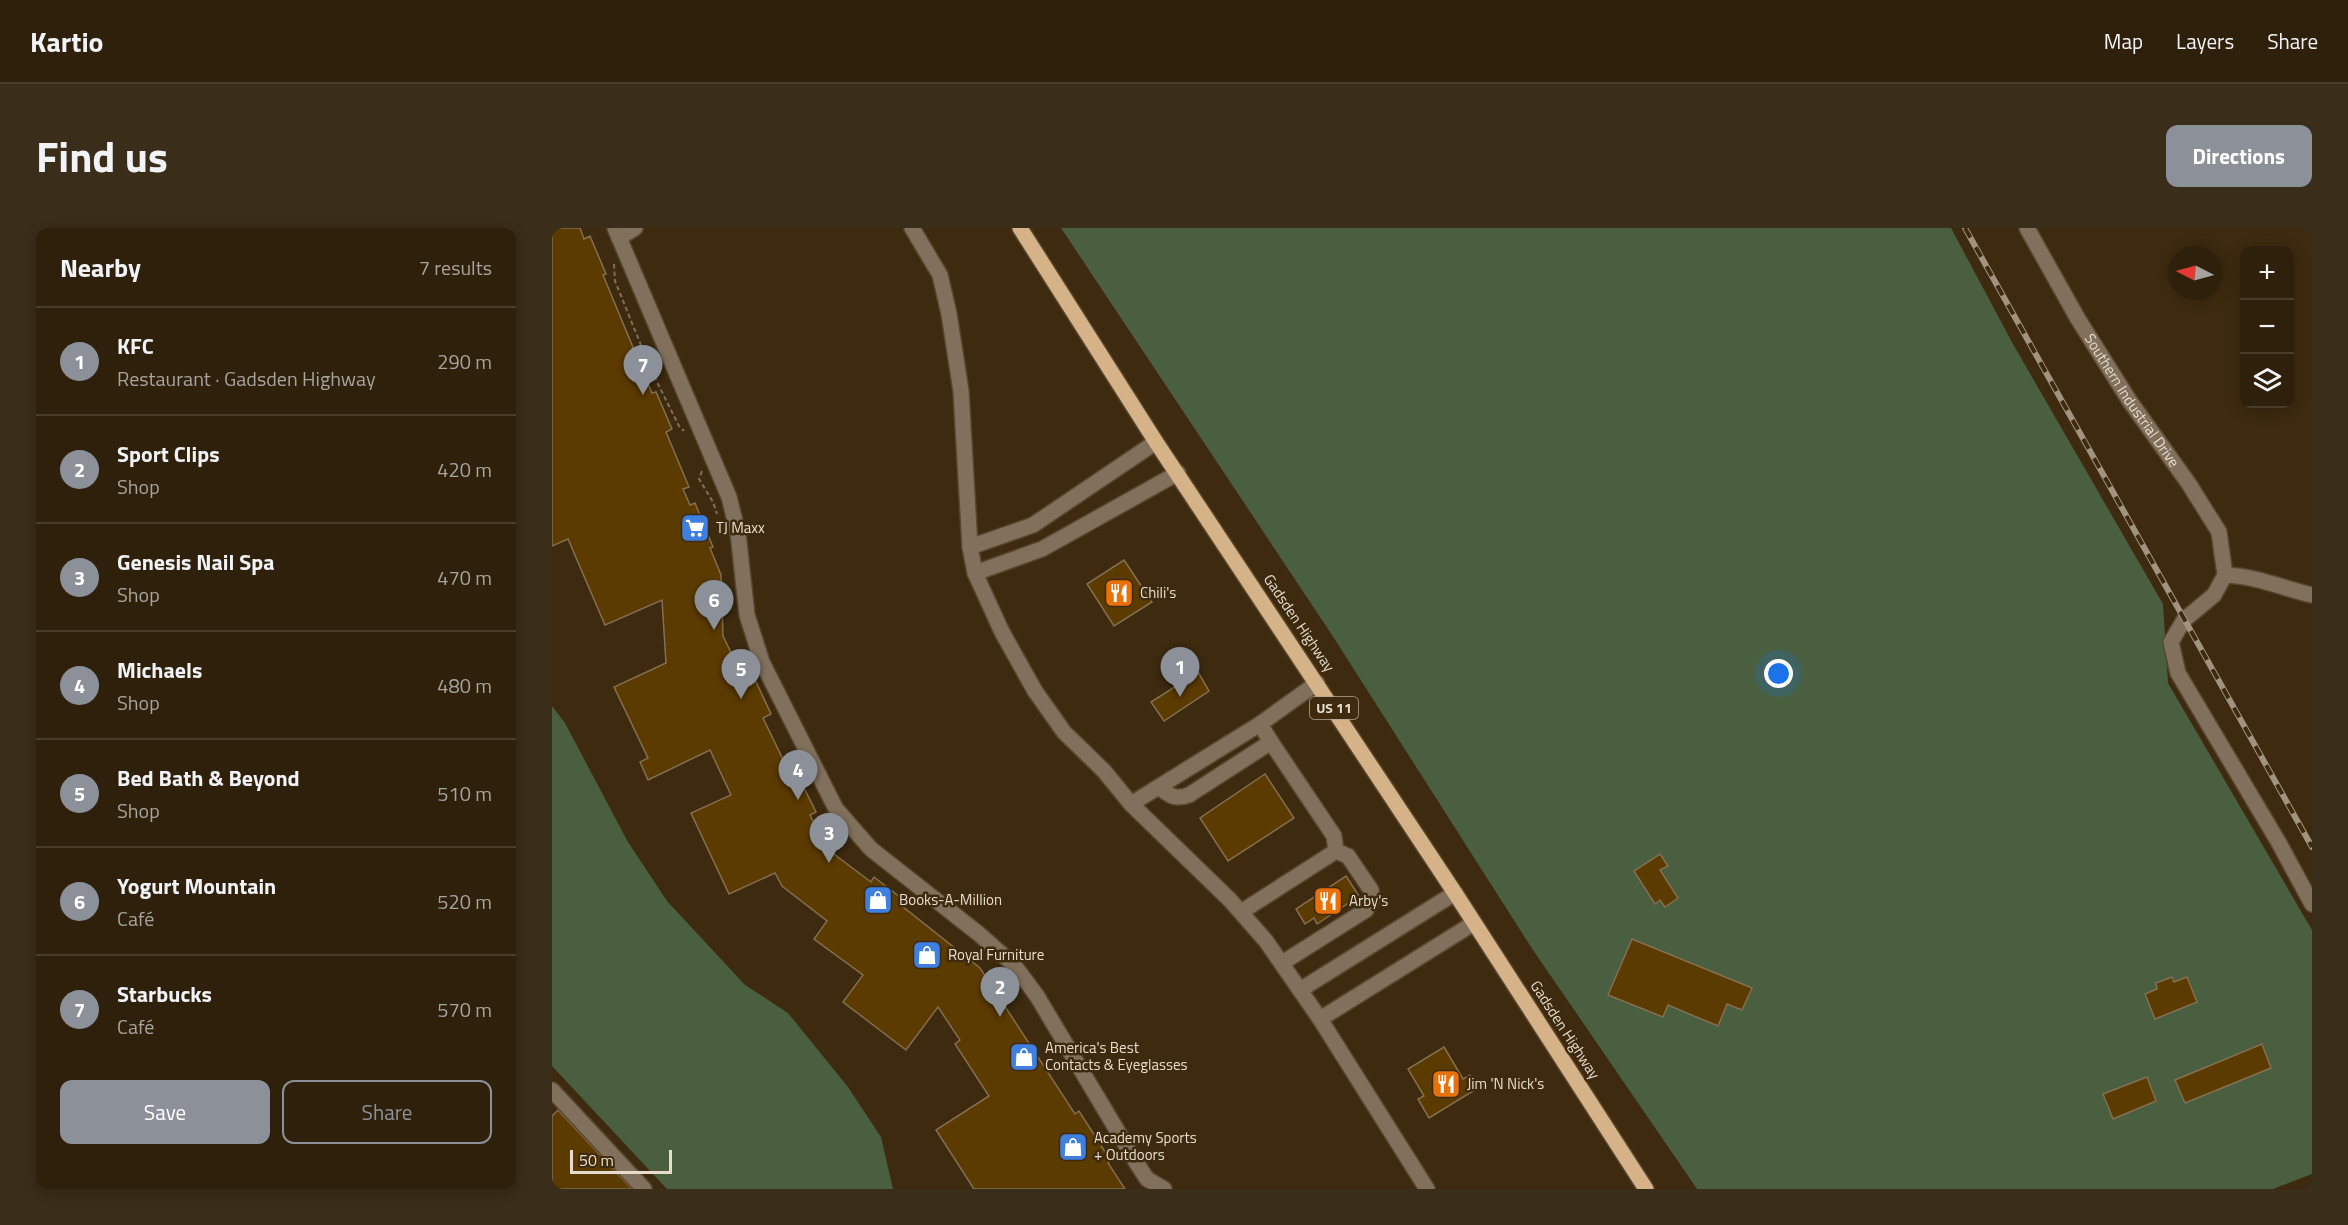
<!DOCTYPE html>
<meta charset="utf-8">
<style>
:root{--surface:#2e200b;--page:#3a2d19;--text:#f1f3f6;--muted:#a7a39d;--line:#493e2c;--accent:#8c9099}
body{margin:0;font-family:"Titillium Web",sans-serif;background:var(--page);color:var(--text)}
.controls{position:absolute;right:18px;top:18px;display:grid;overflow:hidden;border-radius:12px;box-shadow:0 3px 15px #0003}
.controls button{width:54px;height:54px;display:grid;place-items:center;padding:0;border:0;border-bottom:2px solid var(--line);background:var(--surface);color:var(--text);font:30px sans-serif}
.compass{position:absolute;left:1616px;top:18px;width:54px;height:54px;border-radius:50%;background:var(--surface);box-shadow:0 3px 15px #0003;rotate:276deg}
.scale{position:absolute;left:18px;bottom:15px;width:102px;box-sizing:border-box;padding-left:6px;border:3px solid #e8dccd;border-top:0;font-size:16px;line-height:21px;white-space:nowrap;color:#e8dccd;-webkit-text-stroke:4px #3d2a0f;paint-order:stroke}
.you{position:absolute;left:1227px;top:446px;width:21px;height:21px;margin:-15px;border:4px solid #fff;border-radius:50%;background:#1a73e8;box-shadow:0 0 0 9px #1a73e833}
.badge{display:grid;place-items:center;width:39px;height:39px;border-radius:50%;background:var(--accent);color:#fff;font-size:20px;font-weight:700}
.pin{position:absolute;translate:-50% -50px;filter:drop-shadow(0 2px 3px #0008)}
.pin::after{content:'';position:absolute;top:32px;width:21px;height:18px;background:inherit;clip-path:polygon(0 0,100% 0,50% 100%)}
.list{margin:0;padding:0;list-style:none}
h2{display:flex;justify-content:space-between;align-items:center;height:78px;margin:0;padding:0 24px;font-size:26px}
h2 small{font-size:20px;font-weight:400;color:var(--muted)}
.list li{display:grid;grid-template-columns:39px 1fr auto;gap:18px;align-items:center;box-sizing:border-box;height:108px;padding:0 24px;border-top:2px solid var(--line)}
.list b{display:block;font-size:22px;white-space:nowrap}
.list p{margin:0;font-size:20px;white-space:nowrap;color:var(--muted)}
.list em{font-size:20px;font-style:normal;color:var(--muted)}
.actions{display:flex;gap:12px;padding:18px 24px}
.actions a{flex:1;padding:14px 0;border:2px solid var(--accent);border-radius:12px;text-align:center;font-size:21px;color:var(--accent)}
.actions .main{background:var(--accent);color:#fff}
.icon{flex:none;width:33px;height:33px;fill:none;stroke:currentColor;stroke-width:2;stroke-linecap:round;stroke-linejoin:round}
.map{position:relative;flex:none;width:1760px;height:961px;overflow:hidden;border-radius:12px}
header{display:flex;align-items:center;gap:36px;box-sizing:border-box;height:84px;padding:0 30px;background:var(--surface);border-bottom:2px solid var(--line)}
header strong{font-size:28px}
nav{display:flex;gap:33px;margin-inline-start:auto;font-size:21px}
.intro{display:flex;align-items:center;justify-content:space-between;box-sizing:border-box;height:144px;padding:0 36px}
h1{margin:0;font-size:42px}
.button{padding:15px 27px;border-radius:12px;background:var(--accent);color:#fff;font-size:21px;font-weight:700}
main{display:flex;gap:36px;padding:0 36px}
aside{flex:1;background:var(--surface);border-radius:12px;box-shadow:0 3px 15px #0003}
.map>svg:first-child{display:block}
</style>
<header>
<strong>Kartio</strong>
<nav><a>Map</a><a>Layers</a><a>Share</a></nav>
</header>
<div class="intro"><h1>Find us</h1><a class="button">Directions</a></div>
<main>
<aside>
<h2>Nearby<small>7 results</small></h2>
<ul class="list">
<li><span class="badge">1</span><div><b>KFC</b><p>Restaurant · Gadsden Highway</p></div><em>290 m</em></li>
<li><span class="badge">2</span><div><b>Sport Clips</b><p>Shop</p></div><em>420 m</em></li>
<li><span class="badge">3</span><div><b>Genesis Nail Spa</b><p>Shop</p></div><em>470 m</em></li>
<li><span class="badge">4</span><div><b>Michaels</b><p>Shop</p></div><em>480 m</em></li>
<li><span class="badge">5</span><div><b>Bed Bath &amp; Beyond</b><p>Shop</p></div><em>510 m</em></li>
<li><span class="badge">6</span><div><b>Yogurt Mountain</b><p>Café</p></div><em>520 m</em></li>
<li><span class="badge">7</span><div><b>Starbucks</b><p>Café</p></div><em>570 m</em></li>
</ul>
<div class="actions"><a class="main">Save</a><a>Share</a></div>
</aside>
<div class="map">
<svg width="1760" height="961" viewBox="0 0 1760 961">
<rect width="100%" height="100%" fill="#3d2a0f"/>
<g fill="#495f3f">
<polygon points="509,0 1399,0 1461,116 1611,376 1616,455 1760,702 1760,946 1721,961 1145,961 979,719 780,407"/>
<polygon points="0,478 13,495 76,614 115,673 193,757 236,785 296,859 329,909 341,961 115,961 0,838"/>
</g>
<g fill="#5c3b00" stroke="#846f53" stroke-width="1.5">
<polygon points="0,0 28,0 32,11 38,8 54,46 51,47 100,165 104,164 120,201 114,204 137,259 131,261 138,277 143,275 161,319 158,320 169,347 171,408 190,447 199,443 219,486 211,490 242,554 248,552 264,584 258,587 274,620 319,654 322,649 353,673 350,678 428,740 523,886 527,883 559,933 556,935 573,961 422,961 384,902 437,868 403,816 408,812 386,779 354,822 291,774 311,747 262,711 275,693 230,658 223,645 177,666 139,585 179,567 158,522 96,552 88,534 96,530 62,459 114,435 110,372 53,397 16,311 0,318"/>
<polygon points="572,332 600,374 562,398 535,356"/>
<polygon points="646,444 657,463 612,493 599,474"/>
<polygon points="713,546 742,590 676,633 648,590"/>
<polygon points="1108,626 1116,638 1108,642 1126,670 1113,679 1108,672 1103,676 1082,643"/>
<polygon points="794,648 807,668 765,696 762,690 753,696 744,681"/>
<polygon points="1080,711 1200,760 1190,782 1175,776 1166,798 1116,777 1111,789 1056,767"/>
<polygon points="1620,749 1622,754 1635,749 1645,774 1603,791 1593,766 1605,761 1604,755"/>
<polygon points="1710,816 1719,840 1633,875 1623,852"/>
<polygon points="892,819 911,851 918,847 926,860 877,890 866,871 872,868 856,841"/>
<polygon points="1595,849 1604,873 1561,891 1551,866"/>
<polygon points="6,882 80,961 0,961 0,888"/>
</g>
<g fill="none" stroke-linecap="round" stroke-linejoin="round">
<g stroke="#58462d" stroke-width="18">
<g id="minor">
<polyline points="63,0 177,269 186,305 195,387 210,434 284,581 319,621 427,706 462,737 485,768 584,934 595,951 612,961"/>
<polyline points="360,0 388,47 397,86 409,163 418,319 423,345 450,404 483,463 512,504 552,543 579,576 678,672 714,713 768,791 875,961"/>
<path id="s1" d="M1475,0L1526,91L1577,172L1637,256L1667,304L1673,347L1662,367L1632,392L1619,414L1626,445L1727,615L1760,676"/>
<polyline points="67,10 83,0"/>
<polyline points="418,319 481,297 604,214"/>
<polyline points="423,345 490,321 626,245"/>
<path d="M1673,347C1704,348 1730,360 1760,367"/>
<polyline points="719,514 782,608 784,623"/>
<path d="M607,559C618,568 623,572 637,567L719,514L708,496"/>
<polyline points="579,576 708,496 765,455"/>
<polyline points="689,684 784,623 796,628 819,662 820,672 814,682 730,735"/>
<polyline points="748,762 903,665"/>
<polyline points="768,791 922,695"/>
<polyline points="0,862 92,961"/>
</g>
</g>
<g stroke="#58462d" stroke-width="18">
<polyline id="major" points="468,0 604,214 903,665 1094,961"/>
</g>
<g stroke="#806f59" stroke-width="2" stroke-dasharray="4.5 3" stroke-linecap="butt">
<polyline points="62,36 63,53 99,142 127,198 132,203"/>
<polyline points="150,243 147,251 161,274 165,286"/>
</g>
<use href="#minor" stroke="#81705c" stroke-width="15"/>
<use href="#major" stroke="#d5b287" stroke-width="15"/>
<g stroke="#a2937f" stroke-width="6">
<polyline id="rail" points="1413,0 1760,619"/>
</g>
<use href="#rail" stroke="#3d2a0f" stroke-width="4" stroke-dasharray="11" stroke-linecap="butt"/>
</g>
<defs>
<g id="supermarket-square" transform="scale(1.5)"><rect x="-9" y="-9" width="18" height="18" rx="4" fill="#3f7fe0" stroke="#3d2a0f"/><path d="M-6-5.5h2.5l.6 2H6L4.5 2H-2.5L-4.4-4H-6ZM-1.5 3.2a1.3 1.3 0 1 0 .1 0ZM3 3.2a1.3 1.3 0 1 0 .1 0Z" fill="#fff"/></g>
<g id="restaurant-square" transform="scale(1.5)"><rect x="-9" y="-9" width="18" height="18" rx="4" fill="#e8710a" stroke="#3d2a0f"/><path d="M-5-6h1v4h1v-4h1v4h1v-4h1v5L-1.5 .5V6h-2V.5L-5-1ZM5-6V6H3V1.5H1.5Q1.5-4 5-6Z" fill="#fff"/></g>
<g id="shop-square" transform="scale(1.5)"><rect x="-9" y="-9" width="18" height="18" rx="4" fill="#3f7fe0" stroke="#3d2a0f"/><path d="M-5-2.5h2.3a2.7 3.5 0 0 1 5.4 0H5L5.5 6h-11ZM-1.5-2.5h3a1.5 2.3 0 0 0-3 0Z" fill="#fff"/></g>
</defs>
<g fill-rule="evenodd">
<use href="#supermarket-square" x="143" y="300"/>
<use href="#restaurant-square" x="567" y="365"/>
<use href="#shop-square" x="326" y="672"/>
<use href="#restaurant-square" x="776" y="673"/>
<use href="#shop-square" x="375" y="727"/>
<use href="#shop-square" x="472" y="829"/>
<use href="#restaurant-square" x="894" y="856"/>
<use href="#shop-square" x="521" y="919"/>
</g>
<g text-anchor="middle" stroke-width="5" stroke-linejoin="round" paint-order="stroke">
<rect fill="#3d2a0f" stroke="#b5a794" stroke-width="1.5" x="758" y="469" width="48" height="22" rx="4.5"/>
<g font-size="14" font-weight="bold" fill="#e8dccd">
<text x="782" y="485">US 11</text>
</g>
<g font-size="15" fill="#e8dccd" stroke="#3d2a0f">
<text dy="5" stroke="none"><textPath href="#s1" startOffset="202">Southern Industrial Drive</textPath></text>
<text transform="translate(747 395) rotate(56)" y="5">Gadsden Highway</text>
<text transform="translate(1013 802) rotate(57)" y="5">Gadsden Highway</text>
</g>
<g font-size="15" fill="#e8dccd" stroke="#3d2a0f" text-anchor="start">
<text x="164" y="305">TJ Maxx</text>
<text x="588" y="370">Chili's</text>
<text x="347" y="677">Books-A-Million</text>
<text x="797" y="678">Arby's</text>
<text x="396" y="732">Royal Furniture</text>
<text x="493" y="825">America's Best<tspan x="493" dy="17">Contacts &amp; Eyeglasses</tspan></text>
<text x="915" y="861">Jim 'N Nick's</text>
<text x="542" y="915">Academy Sports<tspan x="542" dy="17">+ Outdoors</tspan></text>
</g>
</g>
</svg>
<div class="controls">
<button>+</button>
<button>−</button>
<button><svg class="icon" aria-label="layers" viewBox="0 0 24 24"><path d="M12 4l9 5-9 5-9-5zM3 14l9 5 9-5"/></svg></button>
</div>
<svg class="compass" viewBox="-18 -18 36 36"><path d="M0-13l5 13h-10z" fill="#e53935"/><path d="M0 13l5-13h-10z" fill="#a7a39d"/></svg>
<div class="scale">50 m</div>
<div class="you"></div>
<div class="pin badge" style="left:628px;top:469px">1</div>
<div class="pin badge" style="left:448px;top:789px">2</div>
<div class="pin badge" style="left:277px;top:635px">3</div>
<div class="pin badge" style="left:246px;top:572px">4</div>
<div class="pin badge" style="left:189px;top:471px">5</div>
<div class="pin badge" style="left:162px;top:402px">6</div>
<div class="pin badge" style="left:91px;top:167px">7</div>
</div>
</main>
